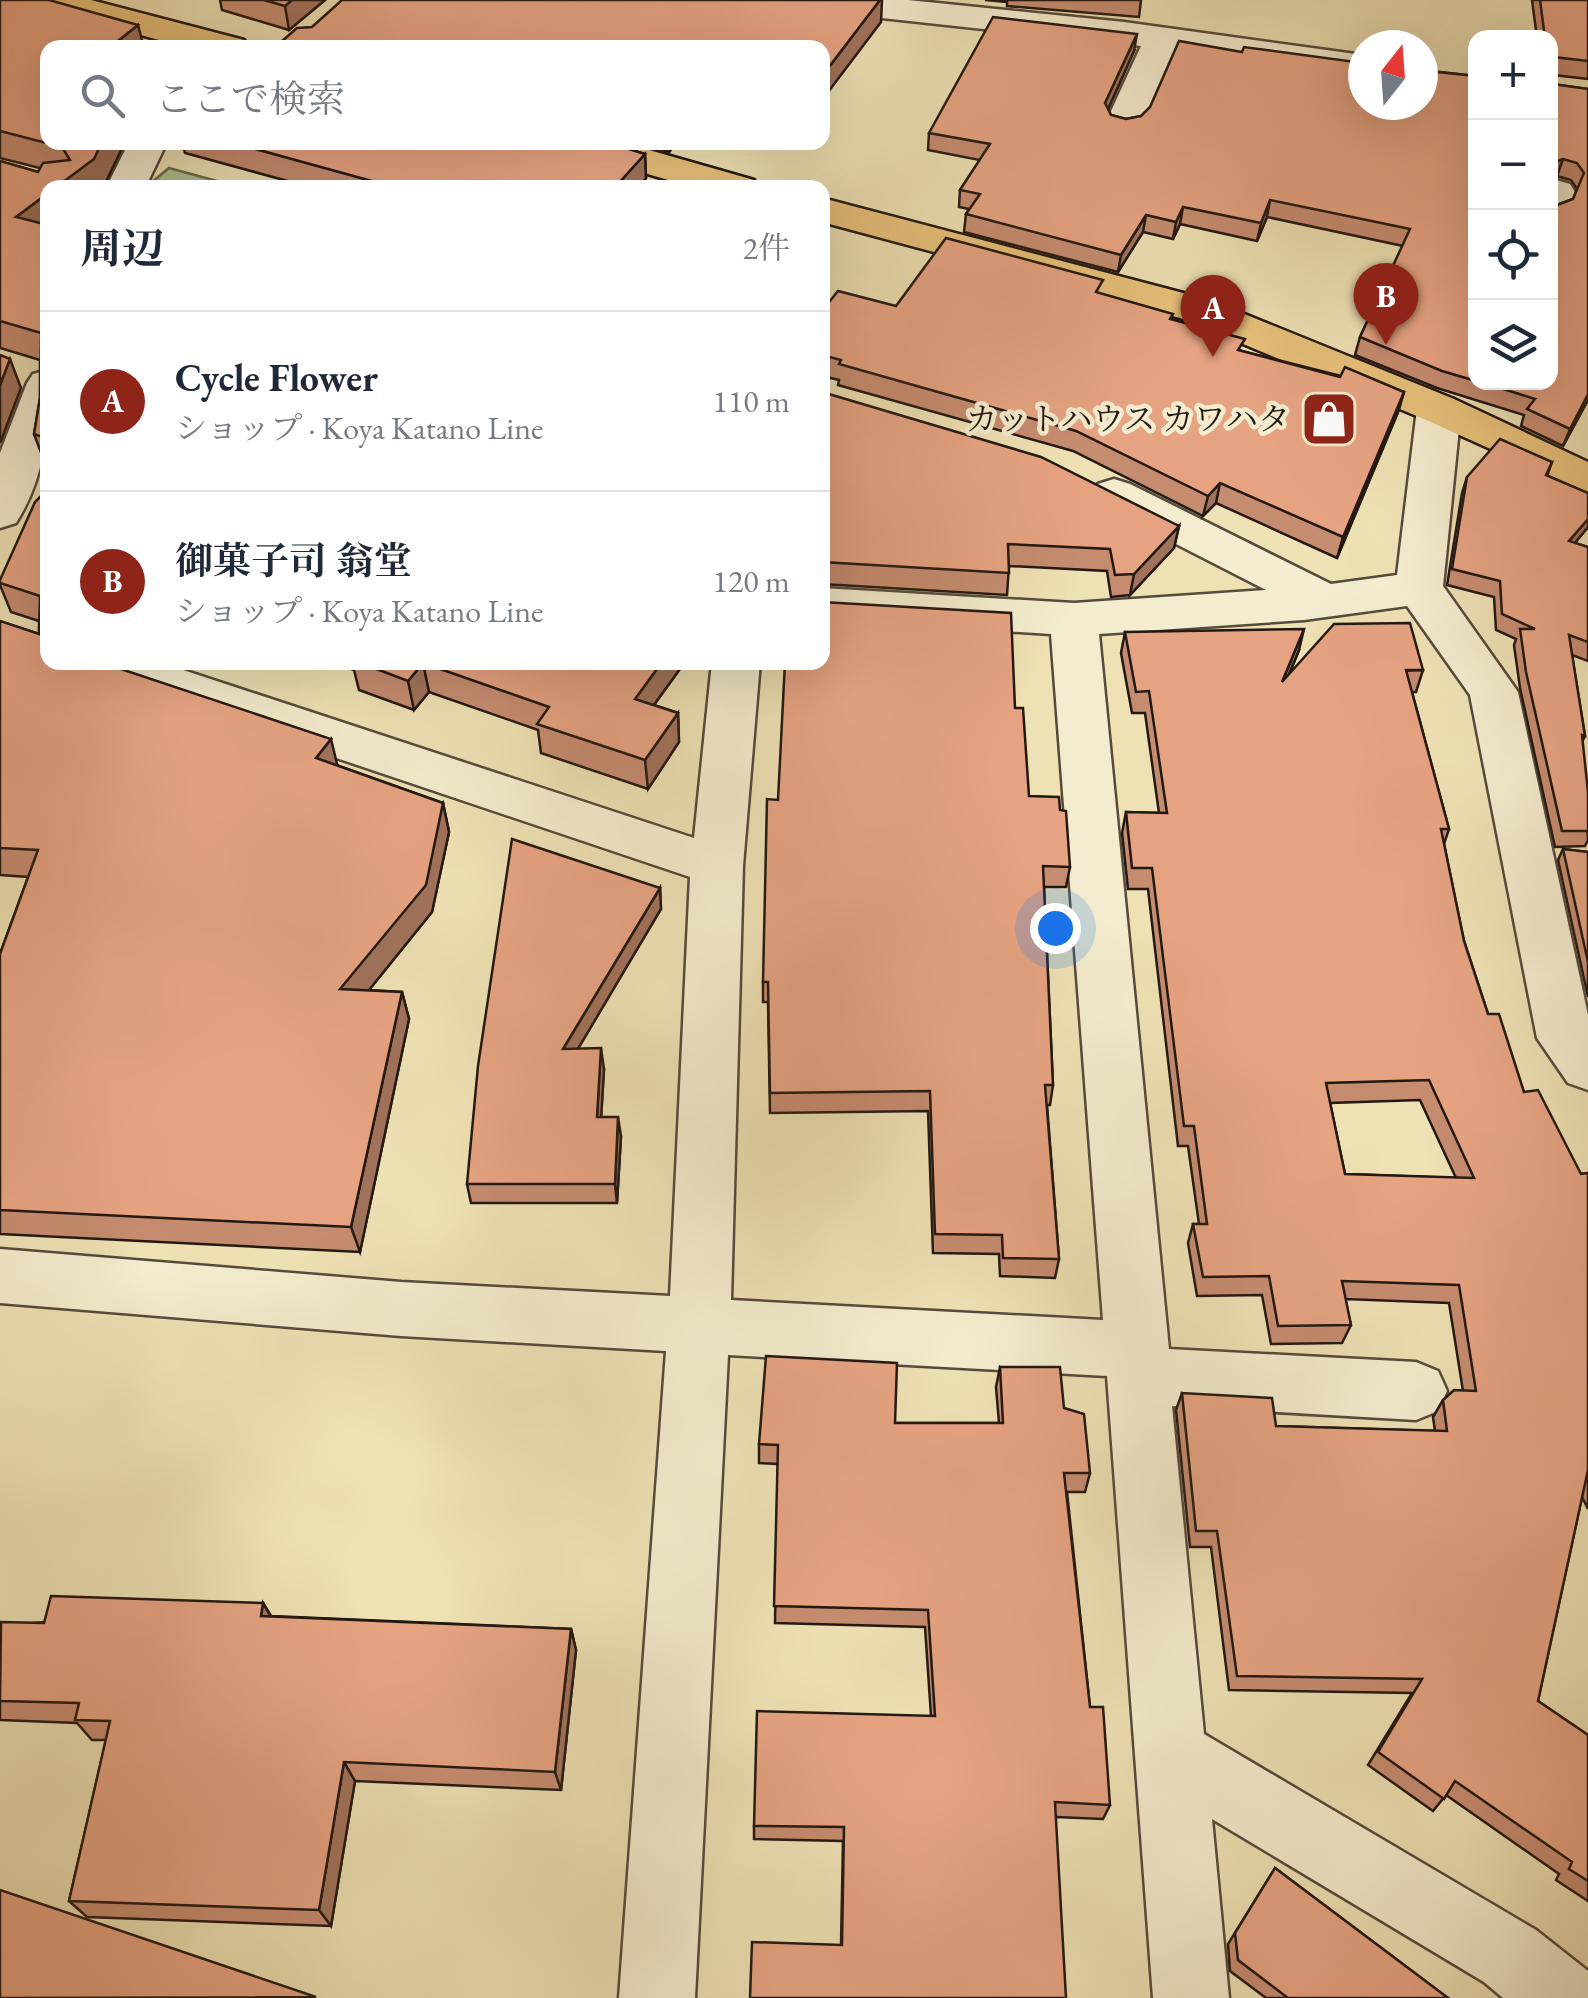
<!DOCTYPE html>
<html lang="ja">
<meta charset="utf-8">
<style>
:root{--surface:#fff;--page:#f2f2f3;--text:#1f2937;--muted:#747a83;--line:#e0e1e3;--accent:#8f2418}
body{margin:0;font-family:"EB Garamond","Noto Serif JP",serif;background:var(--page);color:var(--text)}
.controls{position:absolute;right:30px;top:30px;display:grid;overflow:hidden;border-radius:20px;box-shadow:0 10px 40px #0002}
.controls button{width:90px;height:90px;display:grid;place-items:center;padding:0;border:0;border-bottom:2px solid var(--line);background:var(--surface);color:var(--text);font:50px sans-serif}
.compass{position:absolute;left:1348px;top:30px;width:90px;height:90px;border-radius:50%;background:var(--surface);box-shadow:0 10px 40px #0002;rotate:17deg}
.you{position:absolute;left:1055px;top:928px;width:35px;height:35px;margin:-25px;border:8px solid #fff;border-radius:50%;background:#1a73e8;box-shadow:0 0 0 15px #1a73e833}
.badge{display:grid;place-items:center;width:65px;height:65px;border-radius:50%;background:var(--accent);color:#fff;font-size:32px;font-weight:700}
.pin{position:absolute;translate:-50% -82px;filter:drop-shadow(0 2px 5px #0008)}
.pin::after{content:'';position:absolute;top:52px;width:35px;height:30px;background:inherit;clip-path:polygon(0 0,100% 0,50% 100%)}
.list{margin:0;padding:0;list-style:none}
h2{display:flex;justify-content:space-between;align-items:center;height:130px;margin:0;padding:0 40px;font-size:42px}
h2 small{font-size:32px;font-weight:400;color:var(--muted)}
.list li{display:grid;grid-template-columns:65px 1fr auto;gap:30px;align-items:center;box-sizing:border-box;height:180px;padding:0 40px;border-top:2px solid var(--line)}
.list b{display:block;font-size:38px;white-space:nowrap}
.list p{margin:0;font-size:32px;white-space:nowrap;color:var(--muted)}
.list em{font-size:32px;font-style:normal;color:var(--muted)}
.icon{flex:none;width:55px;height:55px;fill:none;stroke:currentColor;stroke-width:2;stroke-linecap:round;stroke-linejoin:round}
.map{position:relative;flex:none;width:1588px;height:1998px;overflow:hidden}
.search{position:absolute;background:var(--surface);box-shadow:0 10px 40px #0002;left:40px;top:40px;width:790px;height:110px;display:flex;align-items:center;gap:25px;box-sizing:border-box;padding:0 35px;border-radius:20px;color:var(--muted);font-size:38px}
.panel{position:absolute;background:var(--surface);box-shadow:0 10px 40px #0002;left:40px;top:180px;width:790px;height:490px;border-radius:20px}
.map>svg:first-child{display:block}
</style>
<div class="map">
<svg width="1588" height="1998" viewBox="0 0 1588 1998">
<rect width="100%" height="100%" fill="#eee1b4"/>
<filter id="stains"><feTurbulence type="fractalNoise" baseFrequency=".002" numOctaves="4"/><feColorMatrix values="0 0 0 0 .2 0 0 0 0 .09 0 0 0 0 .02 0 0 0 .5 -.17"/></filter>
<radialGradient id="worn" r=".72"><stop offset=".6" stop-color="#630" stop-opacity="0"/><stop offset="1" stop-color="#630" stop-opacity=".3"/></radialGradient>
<polygon fill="#b2c492" stroke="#6a6e52" stroke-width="2.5" points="169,168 239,187 146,187"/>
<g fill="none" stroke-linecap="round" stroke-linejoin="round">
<g stroke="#564a3b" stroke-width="5">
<g id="minor">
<polygon points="791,0 908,0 1124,22 1363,55 1363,77 1175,51 1144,122 1138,130 1125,133 1112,130 1106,122 1141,46 808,10 796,7"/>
<polygon points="129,142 167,142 145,188 106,188"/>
<polygon points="1556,180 1570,184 1575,192 1564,215 1550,219 1550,182"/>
<path d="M48,370C48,426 47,474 16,523L0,528V453L27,383L33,374Z"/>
<polygon points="1439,396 1454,399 1461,409 1443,586 1518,692 1588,1015 1588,1090 1568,1083 1537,1038 1470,695 1407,606 1304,620 1099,634 1169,1349 1416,1362 1438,1371 1447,1391 1438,1411 1416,1420 1172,1406 1204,1734 1536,1930 1588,1971 1588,1998 1503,1998 1484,1982 1212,1819 1229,1998 1153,1998 1107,1376 728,1355 695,1998 619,1998 666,1351 401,1336 0,1303 0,1249 401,1282 670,1296 690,877 87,674 80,662 159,662 694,838 712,662 760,662 743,866 731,1300 1103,1320 1051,634 822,620 822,588 1074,603 1266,590 1098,504 1092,494 1098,484 1114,479 1130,484 1331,584 1397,575 1417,409 1424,399"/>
</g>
</g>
<g stroke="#231813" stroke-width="5">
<g id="major">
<polygon points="34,0 91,0 244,40 249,48 188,48 39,7"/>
<polygon points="559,142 621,142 754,180 759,188 696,188 564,150"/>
<polygon points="822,198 1210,300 1454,399 1588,462 1588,493 1424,419 1180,318 822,222"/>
</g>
</g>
<use href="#minor" fill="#f4ecce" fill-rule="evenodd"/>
<use href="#major" fill="#e7c07a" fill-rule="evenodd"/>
</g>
<g fill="#c68c70" stroke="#231813" stroke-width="2.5" fill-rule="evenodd">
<polygon points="0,0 48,48 125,142 48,188 48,464 45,463 34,434 40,398 40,360 0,348 0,161 38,172 40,168 0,158"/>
<polygon points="220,0 325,0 289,30 222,10"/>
<polygon points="985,0 1141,0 1139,17 1007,6 1007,2"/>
<path d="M1532,0H1588V79L1553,75L1552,84L1588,89V400L1563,446L1521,426L1524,415L1437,388L1355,355L1360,337L1403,246L1267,217L1257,241L1180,224L1173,239L1143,232L1118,272L964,232L966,214L969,209L959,207L960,190L980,160L928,150L929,133L1134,51L1108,109L1111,115L1126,119L1141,116L1242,52L1363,63L1476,76V382H1550V38H1537ZM1557,176L1571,180L1577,189L1573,199L1557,205L1552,202V178Z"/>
<polygon points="182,142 606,142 645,154 646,178 638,188 313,188 185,153"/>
<polygon points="636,142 677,142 669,152"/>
<polygon points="1101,294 1172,320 1242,351 1404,392 1398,412 1337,558 1216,503 1203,516 1073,451 838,385 839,380 822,376 822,311"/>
<polygon points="822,392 1179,526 1174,548 1130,595 1111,597 1107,571 1009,566 1007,595 822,584"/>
<polygon points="1552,462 1547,476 1588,493 1588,527 1575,543 1588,547 1588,661 1572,655 1585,736 1582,742 1588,840 1585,846 1555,847 1520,688 1514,645 1516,639 1496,630 1494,597 1447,585 1462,493 1467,477"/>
<polygon points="48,489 48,662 443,803 449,832 432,912 369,990 402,992 409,1019 360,1252 0,1234 0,954 28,877 0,875 0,621 39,634 39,621 11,612 0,585 0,580"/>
<path d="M1125,632L1299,650L1289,675L1423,670L1416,692H1412L1449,829L1444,844L1464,941L1488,1014L1524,1092L1581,1174L1588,1173V1509L1582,1497L1538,1701L1588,1735V1901L1556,1880L1559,1874L1446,1795L1433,1811L1368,1765L1412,1693L1229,1690L1211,1547H1190L1176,1410L1182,1393L1276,1426L1435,1431L1433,1417L1443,1400L1463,1391L1449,1303L1345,1299L1351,1325L1342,1343L1271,1344L1262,1295L1197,1296L1188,1243L1193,1224H1199L1188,1146H1178L1148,889H1128L1122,833L1126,812L1159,813L1145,713H1132L1121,653ZM1420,1100L1456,1178L1345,1174L1330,1103Z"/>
<polygon points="333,662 685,662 654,705 678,713 679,742 648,789 541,753 538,730 429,692 414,710 359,690 354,670"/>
<polygon points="1015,708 1029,796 1060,810 1070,867 1066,887 1044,887 1053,1085 1050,1105 1047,1105 1059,1259 1055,1278 1000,1276 999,1254 933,1253 928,1111 770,1113 768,1002 763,1002 763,982 778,800"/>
<polygon points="1563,849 1588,852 1588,997 1558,860"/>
<polygon points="660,888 661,909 578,1048 604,1069 601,1117 621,1136 617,1203 471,1203 467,1184"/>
<polygon points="1000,1367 1064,1408 1090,1473 1085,1492 1067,1492 1090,1707 1110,1805 1103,1819 1056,1817 841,1945 843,1841 754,1839 754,1826 931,1716 925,1627 775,1623 778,1464 759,1463 759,1444 895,1423 999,1423 996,1387"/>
<polygon points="263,1603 271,1616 571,1629 576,1650 561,1790 355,1781 331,1926 87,1917 69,1901 106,1740 92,1740 77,1723 0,1720 0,1626"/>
<polygon points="1275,1868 1448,1998 1266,1998 1230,1971 1228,1944"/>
</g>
<g fill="#a1725b" stroke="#231813" stroke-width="2.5">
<polygon points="292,0 325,0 289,30 285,6"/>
<polygon points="880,0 882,0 881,22 822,100 822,76"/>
<polygon points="138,25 144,48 109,48"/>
<polygon points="1137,34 1134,51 1103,120 1105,103"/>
<polygon points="102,142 125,142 103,188 55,188"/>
<polygon points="668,142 677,142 669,152"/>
<polygon points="645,154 646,178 638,188 618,188 617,185"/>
<polygon points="1563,159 1557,176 1550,179 1552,163"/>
<polygon points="48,193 48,229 16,217"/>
<polygon points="1270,200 1267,217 1257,241 1261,223"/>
<polygon points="1183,207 1180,224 1173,239 1176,222"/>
<polygon points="1146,215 1143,232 1118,272 1121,255"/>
<polygon points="10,359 21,388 0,443 0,385"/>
<polygon points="1404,392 1398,412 1337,558 1343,537"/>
<polygon points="1588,394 1588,400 1563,446 1570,429"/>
<polygon points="1220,483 1216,503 1203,516 1208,496"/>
<polygon points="1588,519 1588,527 1563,557 1569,541"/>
<polygon points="1179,526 1174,548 1130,595 1134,574"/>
<polygon points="1304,629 1299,650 1277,703 1282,682"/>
<polygon points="662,662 685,662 637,728 635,699"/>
<polygon points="423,663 429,692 414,710 408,681"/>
<polygon points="678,713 679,742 648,789 645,760"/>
<polygon points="331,739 338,768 316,758"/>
<polygon points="443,803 449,832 432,912 348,1016 340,989"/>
<polygon points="660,888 661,909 566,1069 563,1049"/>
<polygon points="402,992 409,1019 360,1252 351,1227"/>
<polygon points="601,1048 604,1069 600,1137 597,1117"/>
<polygon points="618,1117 621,1136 617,1203 615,1184"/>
<polygon points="263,1603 276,1625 261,1616"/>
<polygon points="571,1629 576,1650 561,1790 555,1772"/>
<polygon points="344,1762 355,1781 331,1926 319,1910"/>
</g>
<g fill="#e6a382" stroke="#231813" stroke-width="2.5" fill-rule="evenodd">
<polygon points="0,0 49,0 138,25 109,48 48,48 48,142 102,142 94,159 55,188 48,188 48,193 16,217 48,225 48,439 34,434 40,398 41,333 0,321 0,161 38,172 43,163 70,160 62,147 0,131"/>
<polygon points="264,0 292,0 285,6"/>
<polygon points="342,0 880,0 822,76 822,48 274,48 297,28 312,27"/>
<path d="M1540,0H1588V61L1553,57L1552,84L1588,89V394L1570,429L1527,409L1535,399L1481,382H1550V38H1545ZM1563,159L1577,163L1584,173L1573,199L1557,205L1552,202V163Z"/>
<polygon points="993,17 1137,34 1105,103 1111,115 1126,119 1141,116 1150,107 1179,41 1242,52 1244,47 1363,63 1363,105 1423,105 1423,64 1427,71 1476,76 1476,381 1442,371 1360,337 1410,229 1270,200 1261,223 1183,207 1176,222 1146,215 1121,255 966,214 980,194 960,190 990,144 929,133"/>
<polygon points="230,142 606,142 645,154 617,185 628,188 397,188"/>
<polygon points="946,238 1103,280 1096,292 1173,314 1170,319 1245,339 1238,350 1340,377 1345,367 1404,392 1343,537 1220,483 1208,496 1076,431 839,364 841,360 822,355 822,311 838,291 896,306"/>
<polygon points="0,355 10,359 0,385"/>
<polygon points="822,392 1041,457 1179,526 1134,574 1115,575 1110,549 1008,544 1009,573 822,562"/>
<polygon points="1500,439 1552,462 1546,475 1588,493 1588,519 1569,541 1588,547 1588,642 1569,635 1585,736 1582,735 1588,792 1588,831 1562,831 1526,672 1520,629 1535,629 1502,614 1500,581 1452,569 1467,477"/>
<polygon points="48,489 48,662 100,662 331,739 316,758 443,803 426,885 340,989 402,992 351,1227 0,1210 0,954 38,850 0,848 0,621 39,634 40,596 0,583 0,580 35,502"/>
<polygon points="822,602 1011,613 1015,708 1023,708 1029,796 1059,797 1060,810 1066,811 1070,867 1043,866 1053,1085 1045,1085 1059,1259 1003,1258 1002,1235 935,1234 930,1091 770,1093 768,982 763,982 767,799 778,800 785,662 822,662"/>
<path d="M1410,623L1423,670H1406L1449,829H1441L1464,941L1488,1014H1499L1524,1092L1538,1090L1581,1174L1588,1173V1470L1538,1701L1588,1735V1881L1569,1869L1572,1862L1455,1781L1444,1799L1378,1752L1422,1679L1237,1676L1217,1531H1196L1182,1393L1272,1398L1276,1426L1447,1431L1443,1400L1454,1390L1476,1391L1459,1285L1342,1281L1351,1325L1278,1326L1269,1276L1203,1277L1193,1224H1207L1194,1126H1184L1152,868H1132L1126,812L1167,813L1149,691L1136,692L1125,632L1304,629L1282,682L1334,624ZM1429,1080L1474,1178L1345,1174L1326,1083Z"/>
<polygon points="358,662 662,662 635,699 678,713 645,760 537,724 549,707 423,663 408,681"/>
<polygon points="512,839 660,888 563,1049 601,1048 597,1117 618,1117 615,1184 467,1184 478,1066"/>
<polygon points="1563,849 1588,852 1588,962"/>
<polygon points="766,1356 897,1363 895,1423 1003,1423 1000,1367 1060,1367 1064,1408 1084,1414 1090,1473 1064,1473 1090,1707 1103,1707 1110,1805 1055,1802 1066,1998 750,1998 752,1942 842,1945 844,1827 754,1826 757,1711 935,1716 928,1610 774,1606 778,1445 759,1444"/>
<polygon points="51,1596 263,1603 261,1616 571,1629 555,1772 344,1762 319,1910 69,1901 110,1721 75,1720 79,1703 0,1701 1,1622 44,1623"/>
<polygon points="1275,1868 1448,1998 1288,1998 1238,1960 1235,1933"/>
<polygon points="0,1890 316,1997 0,1998"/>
</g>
<defs>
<g id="shop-square" transform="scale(2.875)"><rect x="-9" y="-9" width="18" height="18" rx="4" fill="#8f2418" stroke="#f4ecce"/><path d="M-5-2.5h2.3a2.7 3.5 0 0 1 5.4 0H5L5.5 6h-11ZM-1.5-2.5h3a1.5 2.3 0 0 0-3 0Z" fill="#fff"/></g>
</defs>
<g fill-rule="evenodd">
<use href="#shop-square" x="1329" y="419"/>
</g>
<g text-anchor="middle" stroke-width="9" stroke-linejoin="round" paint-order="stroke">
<g font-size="32" fill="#231813" stroke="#f4ecce" text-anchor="end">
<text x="1290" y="430">カットハウス カワハタ</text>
</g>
</g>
<rect width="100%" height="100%" filter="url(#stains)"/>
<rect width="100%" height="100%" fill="url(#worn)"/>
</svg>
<div class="controls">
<button>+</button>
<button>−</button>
<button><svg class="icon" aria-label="locate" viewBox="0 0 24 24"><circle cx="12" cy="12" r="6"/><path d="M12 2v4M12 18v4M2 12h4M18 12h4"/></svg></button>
<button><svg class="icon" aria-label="layers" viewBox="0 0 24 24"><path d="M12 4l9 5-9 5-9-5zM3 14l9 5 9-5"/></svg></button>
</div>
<svg class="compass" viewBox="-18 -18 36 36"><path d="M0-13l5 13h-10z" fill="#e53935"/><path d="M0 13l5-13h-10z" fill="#747a83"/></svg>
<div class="you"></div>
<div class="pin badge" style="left:1213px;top:357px">A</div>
<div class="pin badge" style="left:1386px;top:345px">B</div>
<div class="search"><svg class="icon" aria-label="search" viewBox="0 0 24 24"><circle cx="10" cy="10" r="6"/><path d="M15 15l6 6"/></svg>ここで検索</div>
<section class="panel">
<h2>周辺<small>2件</small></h2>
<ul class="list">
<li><span class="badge">A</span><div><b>Cycle Flower</b><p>ショップ · Koya Katano Line</p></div><em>110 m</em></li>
<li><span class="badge">B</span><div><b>御菓子司 翁堂</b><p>ショップ · Koya Katano Line</p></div><em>120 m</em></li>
</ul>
</section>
</div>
